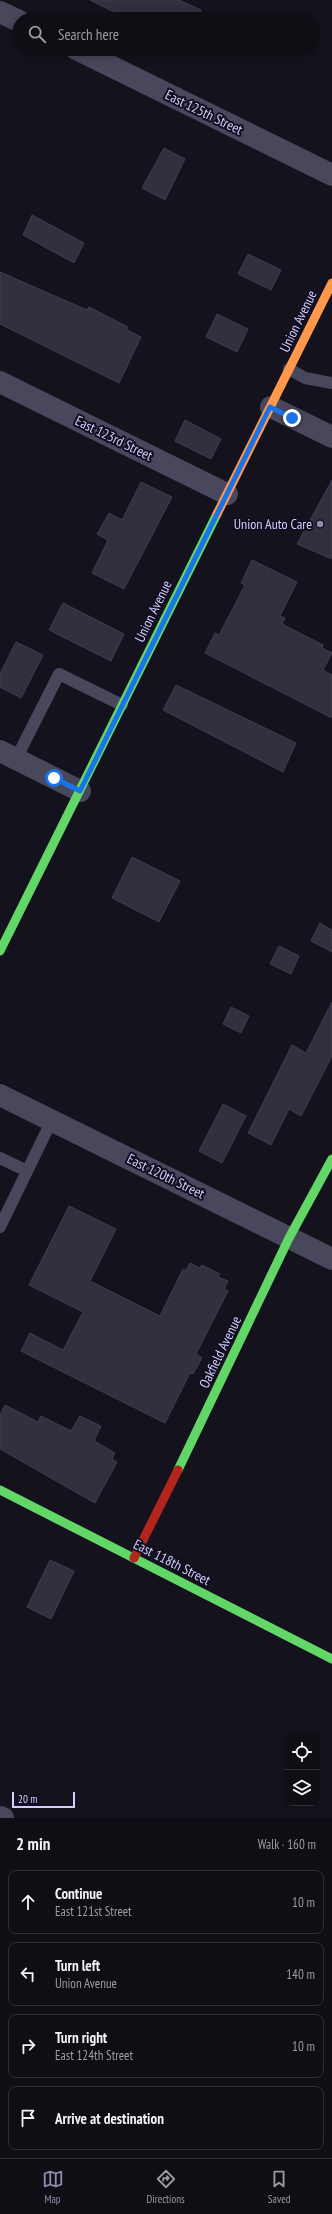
<!DOCTYPE html>
<meta charset="utf-8">
<style>
:root{--surface:#0f0e15;--page:#18171e;--text:#f1f3f6;--muted:#9b9ca0;--line:#2f2e34;--accent:#908cae}
body{margin:0;font-family:"PT Sans Narrow",sans-serif;background:var(--page);color:var(--text)}
.controls{position:absolute;right:12px;bottom:12px;display:grid;overflow:hidden;border-radius:8px;box-shadow:0 2px 10px #0003}
.controls button{width:36px;height:36px;display:grid;place-items:center;padding:0;border:0;border-bottom:1px solid var(--line);background:var(--surface);color:var(--text);font:20px sans-serif}
.scale{position:absolute;left:12px;bottom:10px;width:63px;box-sizing:border-box;padding-left:4px;border:2px solid #d3cefd;border-top:0;font-size:11px;line-height:14px;white-space:nowrap;color:#d3cefd;-webkit-text-stroke:3px #110e20;paint-order:stroke}
.stop{position:absolute;width:12px;height:12px;margin:-9px;border:3px solid #1a73e8;border-radius:50%;background:#fff}
.stop.end{background:#1a73e8;border-color:#fff;box-shadow:0 1px 4px #0008}
.list{margin:0;padding:0;list-style:none}
h2{display:flex;justify-content:space-between;align-items:center;height:52px;margin:0;padding:0 16px;font-size:17px}
h2 small{font-size:13px;font-weight:400;color:var(--muted)}
.list li{display:grid;grid-template-columns:26px 1fr auto;gap:12px;align-items:center;box-sizing:border-box;height:64px;margin:0 8px 8px;padding:0 8px;border:1px solid var(--line);border-radius:8px}
.list b{display:block;font-size:15px;white-space:nowrap}
.list p{margin:0;font-size:13px;white-space:nowrap;color:var(--muted)}
.list em{font-size:13px;font-style:normal;color:var(--muted)}
.icon{flex:none;width:22px;height:22px;fill:none;stroke:currentColor;stroke-width:2;stroke-linecap:round;stroke-linejoin:round}
.map{position:relative;flex:none;width:332px;height:1818px;overflow:hidden}
.search{position:absolute;background:var(--surface);box-shadow:0 2px 10px #0003;left:12px;right:12px;top:12px;height:44px;display:flex;align-items:center;gap:10px;box-sizing:border-box;padding:0 14px;border-radius:22px;color:var(--muted);font-size:15px}
.sheet{height:340px;background:var(--surface)}
nav{display:flex;justify-content:space-around;align-items:center;box-sizing:border-box;height:56px;border-top:1px solid var(--line);background:var(--surface);font-size:11px;color:var(--muted)}
nav a{display:grid;justify-items:center;gap:2px}
nav .on{color:var(--accent)}
.map>svg:first-child{display:block}
</style>
<div class="map">
<svg width="332" height="1818" viewBox="0 0 332 1818">
<rect width="100%" height="100%" fill="#14121c"/>
<g fill="#322f3e" stroke="#3f3c4f">
<polygon points="90,0 179,0 201,10 199,15 208,19 128,19"/>
<polygon points="164,148 185,159 165,200 142,188"/>
<polygon points="32,215 84,243 74,263 23,235"/>
<polygon points="248,254 281,270 271,290 238,274"/>
<polygon points="0,272 87,310 89,307 128,327 127,330 141,337 119,383 0,324"/>
<polygon points="217,314 248,329 237,352 206,337"/>
<polygon points="185,420 221,439 211,459 175,441"/>
<polygon points="332,480 332,559 297,544"/>
<polygon points="141,482 172,497 124,589 92,573 108,540 97,534 109,513 122,520"/>
<polygon points="252,560 297,582 280,616 285,618 282,624 323,645 322,648 332,653 323,670 332,675 332,718 205,653 215,633 219,635 245,585 241,583"/>
<polygon points="63,603 124,634 111,661 49,630"/>
<polygon points="16,642 43,655 21,698 0,687 0,674"/>
<polygon points="176,685 296,743 283,772 163,710"/>
<polygon points="132,857 180,881 159,922 112,898"/>
<polygon points="320,923 332,930 332,952 311,941"/>
<polygon points="279,946 299,956 291,974 270,964"/>
<polygon points="332,1002 332,1056 301,1116 289,1109 271,1145 248,1133 292,1045 306,1053"/>
<polygon points="231,1007 249,1016 241,1033 223,1024"/>
<polygon points="223,1104 246,1116 222,1163 199,1151"/>
<polygon points="69,1206 116,1229 90,1281 160,1316 183,1269 186,1271 190,1263 200,1268 202,1265 220,1274 218,1277 228,1281 224,1289 228,1291 196,1354 202,1358 193,1374 190,1373 165,1423 21,1351 30,1333 63,1350 83,1312 29,1285"/>
<polygon points="5,1405 38,1422 41,1416 71,1431 80,1416 101,1426 94,1441 115,1453 112,1459 117,1462 95,1503 0,1449 0,1415"/>
<polygon points="50,1560 74,1571 51,1619 27,1607"/>
</g>
<g fill="none" stroke-linecap="round" stroke-linejoin="round">
<g stroke="#48475c" stroke-width="12">
<polyline points="289,369 305,378 332,383"/>
<polyline points="16,759 59,674 122,705"/>
<polyline points="0,1158 27,1171"/>
<polyline points="0,1227 52,1120"/>
</g>
<g stroke="#48475c" stroke-width="22">
<polyline points="0,12 19,21"/>
<polyline points="76,49 332,175"/>
<polyline points="0,382 227,494"/>
<polyline points="271,407 332,437"/>
<polyline points="0,751 80,791"/>
<polyline points="0,1095 332,1259"/>
<polyline points="0,1817 3,1818"/>
</g>
<g stroke="#63d668" stroke-width="9">
<polyline points="0,951 217,514"/>
<polyline points="178,1470 289,1238 332,1159"/>
<polyline points="0,1490 332,1659"/>
</g>
<polyline stroke="#ff974d" stroke-width="9" points="217,514 332,283"/>
<polyline stroke="#b3261e" stroke-width="9" points="134,1558 178,1470"/>
</g>
<g fill="none" stroke-linecap="round" stroke-linejoin="round">
<polyline stroke="#1a73e8" stroke-width="5" points="54,778 80,791 270,407 292,418"/>
</g>
<circle fill="#908cae" stroke="#110e20" stroke-width="1.5" cx="320" cy="524" r="4"/>
<g text-anchor="middle" stroke-width="4" stroke-linejoin="round" paint-order="stroke">
<g font-size="14" fill="#d3cefd" stroke="#110e20">
<text transform="translate(204 112) rotate(26)" y="5">East 125th Street</text>
<text transform="translate(298 321) rotate(-64)" y="5">Union Avenue</text>
<text transform="translate(114 438) rotate(26)" y="5">East 123rd Street</text>
<text transform="translate(153 611) rotate(-64)" y="5">Union Avenue</text>
<text transform="translate(166 1176) rotate(26)" y="5">East 120th Street</text>
<text transform="translate(220 1352) rotate(-64)" y="5">Oakfield Avenue</text>
<text transform="translate(172 1562) rotate(27)" y="5">East 118th Street</text>
</g>
<g font-size="14" fill="#d3cefd" stroke="#110e20" text-anchor="end">
<text x="312" y="529">Union Auto Care</text>
</g>
</g>
</svg>
<div class="controls">
<button><svg class="icon" aria-label="locate" viewBox="0 0 24 24"><circle cx="12" cy="12" r="6"/><path d="M12 2v4M12 18v4M2 12h4M18 12h4"/></svg></button>
<button><svg class="icon" aria-label="layers" viewBox="0 0 24 24"><path d="M12 4l9 5-9 5-9-5zM3 14l9 5 9-5"/></svg></button>
</div>
<div class="scale">20 m</div>
<div class="stop" style="left:54px;top:778px"></div>
<div class="stop end" style="left:292px;top:418px"></div>
<div class="search"><svg class="icon" aria-label="search" viewBox="0 0 24 24"><circle cx="10" cy="10" r="6"/><path d="M15 15l6 6"/></svg>Search here</div>
</div>
<section class="sheet">
<h2>2 min<small>Walk · 160 m</small></h2>
<ul class="list">
<li><svg class="icon" aria-label="ahead" viewBox="0 0 24 24"><path d="M12 20V5M6 11l6-6 6 6"/></svg><div><b>Continue</b><p>East 121st Street</p></div><em>10 m</em></li>
<li><svg class="icon" aria-label="left" viewBox="0 0 24 24"><path d="M17 20v-9H6M10 6l-5 5 5 5"/></svg><div><b>Turn left</b><p>Union Avenue</p></div><em>140 m</em></li>
<li><svg class="icon" aria-label="right" viewBox="0 0 24 24"><path d="M7 20v-9h11M14 6l5 5-5 5"/></svg><div><b>Turn right</b><p>East 124th Street</p></div><em>10 m</em></li>
<li><svg class="icon" aria-label="arrive" viewBox="0 0 24 24"><path d="M6 21V4h12l-3 4 3 4H6"/></svg><div><b>Arrive at destination</b></div></li>
</ul>
</section>
<nav>
<a class="on"><svg class="icon" aria-label="map" viewBox="0 0 24 24"><path d="M3 6l6-2 6 2 6-2v14l-6 2-6-2-6 2zM9 4v14M15 6v14"/></svg>Map</a>
<a><svg class="icon" aria-label="directions" viewBox="0 0 24 24"><path d="M12 3l9 9-9 9-9-9zM9 14v-3h6M13 9l2 2-2 2"/></svg>Directions</a>
<a><svg class="icon" aria-label="saved" viewBox="0 0 24 24"><path d="M7 4h10v16l-5-4-5 4z"/></svg>Saved</a>
</nav>
